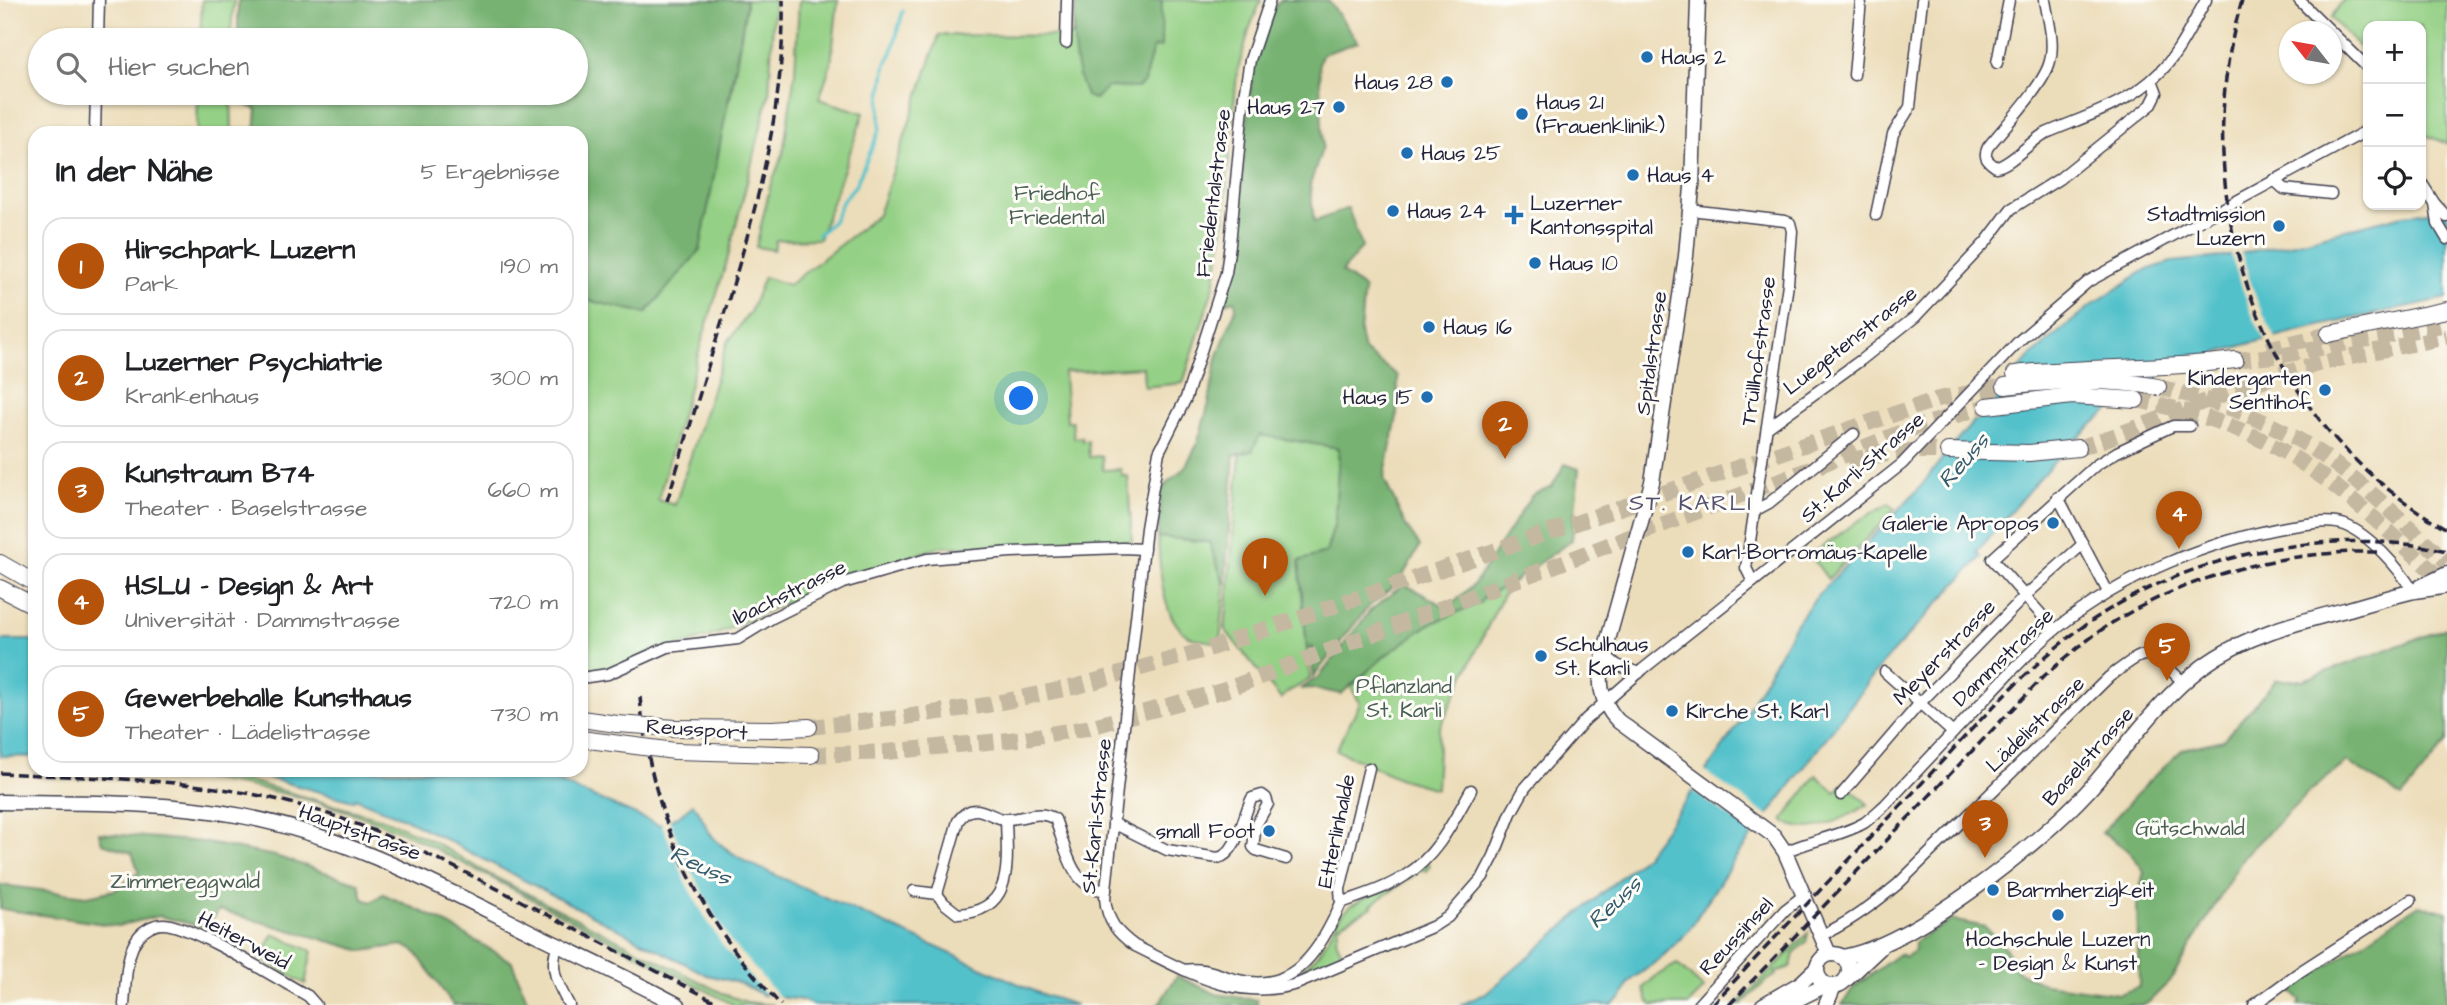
<!DOCTYPE html>
<html lang="de">
<meta charset="utf-8">
<style>
:root{--surface:#fff;--page:#f2f2f2;--text:#202124;--muted:#757577;--line:#e0e0e0;--accent:#b45309}
body{margin:0;font-family:"Architects Daughter",sans-serif;background:var(--page);color:var(--text)}
.controls{position:absolute;right:21px;top:21px;display:grid;overflow:hidden;border-radius:14px;box-shadow:0 2px 5px #0004}
.controls button{width:63px;height:63px;display:grid;place-items:center;padding:0;border:0;border-bottom:2px solid var(--line);background:var(--surface);color:var(--text);font:35px sans-serif}
.compass{position:absolute;left:2279px;top:21px;width:63px;height:63px;border-radius:50%;background:var(--surface);box-shadow:0 2px 5px #0004;rotate:301deg}
.you{position:absolute;left:1022px;top:399px;width:24px;height:24px;margin:-18px;border:5px solid #fff;border-radius:50%;background:#1a73e8;box-shadow:0 0 0 10px #1a73e833}
.badge{display:grid;place-items:center;width:46px;height:46px;border-radius:50%;background:var(--accent);color:#fff;font-size:23px;font-weight:700}
.pin{position:absolute;translate:-50% -58px;filter:drop-shadow(0 2px 4px #0008)}
.pin::after{content:'';position:absolute;top:37px;width:24px;height:21px;background:inherit;clip-path:polygon(0 0,100% 0,50% 100%)}
.list{margin:0;padding:0;list-style:none}
h2{display:flex;justify-content:space-between;align-items:center;height:91px;margin:0;padding:0 28px;font-size:30px}
h2 small{font-size:23px;font-weight:400;color:var(--muted)}
.list li{display:grid;grid-template-columns:46px 1fr auto;gap:21px;align-items:center;box-sizing:border-box;height:98px;margin:0 14px 14px;padding:0 14px;border:2px solid var(--line);border-radius:21px}
.list b{display:block;font-size:26px;white-space:nowrap}
.list p{margin:0;font-size:23px;white-space:nowrap;color:var(--muted)}
.list em{font-size:23px;font-style:normal;color:var(--muted)}
.icon{flex:none;width:38px;height:38px;fill:none;stroke:currentColor;stroke-width:2;stroke-linecap:round;stroke-linejoin:round}
.map{position:relative;flex:none;width:2447px;height:1005px;overflow:hidden}
.search{position:absolute;background:var(--surface);box-shadow:0 2px 5px #0004;left:28px;top:28px;width:560px;height:77px;display:flex;align-items:center;gap:18px;box-sizing:border-box;padding:0 24px;border-radius:38px;color:var(--muted);font-size:26px}
.panel{position:absolute;background:var(--surface);box-shadow:0 2px 5px #0004;left:28px;top:126px;width:560px;height:651px;border-radius:21px}
.map>svg:first-child{display:block}
</style>
<div class="map">
<svg width="2447" height="1005" viewBox="0 0 2447 1005">
<rect width="100%" height="100%" fill="#fdfcf7"/>
<filter id="ink" filterUnits="userSpaceOnUse"><feTurbulence type="fractalNoise" baseFrequency=".0143" numOctaves="2"/><feDisplacementMap in="SourceGraphic" scale="14" xChannelSelector="R" yChannelSelector="G"/><feConvolveMatrix kernelMatrix="1 2 1 2 8 2 1 2 1" color-interpolation-filters="sRGB"/></filter>
<filter id="wash" filterUnits="userSpaceOnUse"><feTurbulence type="fractalNoise" baseFrequency=".00686" numOctaves="4" result="noise"/><feDisplacementMap in="SourceGraphic" scale="28" xChannelSelector="R" yChannelSelector="G"/><feGaussianBlur stdDeviation="1.57" result="paint"/><feColorMatrix in="noise" values="0 0 0 0 0 0 0 0 0 0 0 0 0 0 0 0 0 1.4 0 .05"/><feComposite in="paint" operator="in"/></filter>
<g filter="url(#wash)">
<rect width="100%" height="100%" fill="#ecddba"/>
<g fill="#94d085" stroke="#5b7960" stroke-width="2">
<polygon points="202,0 234,0 230,40 200,40"/>
<polygon points="746,0 774,0 769,95 727,261 703,337 658,500 675,505 727,343 750,312 764,277 789,285 878,215 939,35 1072,36 1076,0 1261,0 1250,27 1237,73 1222,240 1214,285 1183,383 1144,387 1143,367 1064,372 1067,421 1072,421 1074,438 1082,437 1082,441 1088,441 1089,457 1102,456 1103,470 1121,469 1122,476 1128,476 1132,541 1077,545 939,547 808,592 720,633 604,671 581,673 581,299 646,313 731,95 746,7"/>
<polygon points="799,0 838,0 831,64 819,99 864,113 819,239 776,240 774,250 756,247 770,187 783,154 795,72"/>
<polygon points="2343,0 2447,0 2447,144 2421,133 2421,26 2368,26 2368,56 2331,18"/>
<polygon points="198,93 231,93 232,133 197,133"/>
<polygon points="1260,435 1339,448 1335,522 1326,553 1299,561 1310,679 1287,693 1281,699 1225,630 1240,454 1252,451"/>
<polygon points="1889,503 1895,509 1828,579 1827,578 1808,552 1818,550 1856,522"/>
<path d="M1158,537L1209,542L1225,586L1220,643C1210,641 1195,641 1187,635C1160,616 1160,566 1158,537Z"/>
<polygon points="1507,586 1439,729 1436,789 1401,779 1336,750 1360,703 1351,687 1386,655 1428,625 1481,602 1485,595"/>
<path d="M63,770H167L238,778L386,820L432,841L491,875L724,994L746,1002L774,1005H734L421,841C350,806 253,783 175,775C138,771 100,772 63,770Z"/>
<path d="M1816,775L1835,792L1844,783L1868,804C1846,818 1806,840 1783,820Z"/>
<polygon points="1429,863 1430,866 1426,871 1423,869 1420,871 1371,905 1372,907 1339,925 1336,940 1345,958 1291,980 1320,952 1341,915 1350,906"/>
<polygon points="1808,933 1806,942 1794,953 1791,967 1775,972 1776,975 1765,982 1741,1005 1737,1005"/>
<polygon points="273,934 312,951 305,984 261,959"/>
<polygon points="1677,964 1704,989 1688,1005 1652,1005 1647,1000 1643,988 1656,976"/>
</g>
<g fill="#77b272" stroke="#4c6a56" stroke-width="2">
<polygon points="238,0 746,0 746,7 700,250 646,313 581,299 581,133 255,133 257,109 238,102 238,93 576,93 576,40 238,40"/>
<path d="M1076,0H1162L1161,47L1153,48L1144,82L1137,88L1107,87L1095,99L1086,96C1072,63 1072,35 1076,0Z"/>
<path d="M1281,0H1328L1358,42L1323,54L1319,62L1323,146L1310,185L1314,222L1348,208L1362,247L1342,272L1364,289L1360,333L1364,351L1398,376L1397,417L1384,479L1406,526L1420,546L1399,582L1368,607L1313,677C1312,666 1314,658 1312,647L1307,650L1299,561L1326,553L1335,522L1339,448L1260,435L1252,451L1234,455L1225,586L1209,542L1158,537L1161,492L1168,482L1184,469L1197,445L1209,403L1217,358L1236,308L1235,300L1225,303L1234,267L1249,101L1254,66L1274,8Z"/>
<polygon points="1565,464 1579,469 1572,540 1507,586 1485,595 1481,602 1428,625 1386,655 1341,694 1311,688 1300,689 1319,677 1370,611 1404,584 1448,608 1475,583 1532,495 1552,486"/>
<path d="M2447,628V742L2402,797L2347,762L2308,793L2243,857L2171,980L2149,1002L2141,1005H1842L1854,987L1899,954L1906,957L1914,951V942L1952,920L1985,927L2006,949L2018,972L2045,984L2119,994L2139,987L2137,902L2144,871C2132,853 2120,842 2101,833L2149,781L2183,749L2223,740L2276,680H2303Z"/>
<polygon points="99,833 202,842 275,856 352,881 359,883 363,899 371,902 383,894 438,919 512,962 529,1005 453,1005 414,950 402,945 363,951 219,910 207,928 159,916 118,926 0,909 0,885 87,896 115,890 139,872 132,853 102,843"/>
<polygon points="2419,905 2447,912 2447,1005 2298,1005 2301,1000 2290,991"/>
<polygon points="1177,976 1216,994 1257,1000 1257,1005 1158,1005"/>
</g>
<g fill="#53c1ca" stroke="#3a7282" stroke-width="2">
<path d="M2447,210V298C2393,310 2339,321 2286,334C2231,348 2175,362 2128,396C2069,437 2023,498 1977,552L1981,557L1882,664L1734,860L1688,931L1662,957L1629,982L1622,997L1612,1005H1460L1487,993L1644,857L1687,799L1745,715L1796,623L1819,594L1921,486L1948,451L2030,357L2047,342L2093,304L2144,271L2171,262L2222,257L2294,243L2403,215Z"/>
<polygon points="0,640 35,640 35,757 0,756"/>
<path d="M239,770H530L659,825L677,817L693,804C701,812 702,819 707,828C715,844 732,852 746,862L1041,994L1076,1005H813L802,1000L763,995L740,983L707,975L402,817L379,809V808L355,798L353,801Z"/>
</g>
<g fill="#ecddba">
<polygon points="2240,250 2258,304 2277,340 2266,343 2250,310 2230,252"/>
<polygon points="1703,770 1769,817 1755,835 1690,789"/>
<polygon points="668,817 685,859 716,917 731,942 783,1001 769,999 724,947 708,922 689,889 664,829 660,821"/>
</g>
<g fill="none" stroke-linecap="round" stroke-linejoin="round">
<polyline stroke="#53c1ca" stroke-width="3.5" points="818,235 834,220 843,200 855,186 873,146 880,128 880,103 886,63 892,52 903,11"/>
</g>
</g>
<g filter="url(#ink)">
<g fill="none" stroke-linecap="round" stroke-linejoin="round">
<g stroke="#c4b8a1" stroke-width="16" stroke-dasharray="16 8" stroke-linecap="butt">
<polyline points="2267,349 2329,334"/>
<polyline points="2235,360 2284,355 2447,324"/>
<path d="M2158,387C2217,401 2275,421 2325,457C2369,488 2407,526 2447,562"/>
<path d="M2136,400C2188,410 2241,426 2286,453C2344,487 2398,540 2447,585"/>
<path d="M2078,448C2143,428 2205,399 2269,378C2327,359 2387,349 2447,337"/>
<polyline points="1848,460 1907,451 1948,451"/>
<polyline points="809,727 898,718 987,705 1078,686 1211,648 1938,399 2005,386"/>
<polyline points="811,755 886,752 1019,739 1086,728 1222,691 1815,467 1907,430 1987,406"/>
</g>
<g stroke="#403e4e" stroke-width="13">
<g id="minor">
<path d="M1270,0L1250,60L1244,96L1230,244L1226,273L1186,398L1159,452L1146,528L1105,898C1107,921 1117,933 1135,946C1189,972 1235,1002 1297,984L1434,926L1448,917L1483,877L1494,856L1511,813L1525,788L1586,719L1643,669L1902,464L2020,340L2089,281L2368,130"/>
<path d="M2045,0C2048,19 2055,42 2050,61C2045,84 2004,127 1988,147C1983,157 1987,161 1996,167C2009,166 2030,142 2044,134C2083,117 2129,104 2159,73C2179,54 2192,24 2206,0"/>
<polyline points="2299,0 2368,68"/>
<polyline points="98,40 99,0"/>
<polyline points="1066,43 1067,0"/>
<polyline points="1997,63 2009,0"/>
<polyline points="1854,75 1861,0"/>
<polyline points="95,133 96,93"/>
<polyline points="2274,180 2284,189 2331,194"/>
<polyline points="2421,182 2435,204 2447,217"/>
<polyline points="2435,204 2438,224 2447,239"/>
<polyline points="1690,210 1785,221 1790,223 1792,231 1788,284 1746,568 1753,582"/>
<polyline points="1876,215 1893,134 1910,107 1922,0"/>
<polyline points="1767,428 1861,360 1915,317 1986,242 2011,209 2059,179 2151,105 2157,93 2152,80"/>
<polyline points="2058,497 2108,592"/>
<polyline points="1754,511 1769,503 1854,434"/>
<polyline points="2055,630 1992,559 2096,465 2117,452 2166,429 2173,426 2190,426"/>
<polyline points="1604,654 1617,665 1639,673"/>
<polyline points="1885,672 1953,733"/>
<polyline points="581,678 608,674 668,647 738,639 772,618 843,583 927,559 1011,552 1123,548 1144,549"/>
<polyline points="1841,795 1920,703 2026,595 2083,544"/>
<path d="M1113,823L1167,850L1218,858C1238,854 1243,814 1252,798L1262,795L1266,798L1268,804L1256,825L1253,847L1256,850L1286,859"/>
<path d="M1785,852C1810,840 1839,837 1864,823C1871,818 1878,811 1885,805C1918,770 1951,735 1984,700C2007,676 2030,650 2056,629C2124,575 2207,541 2292,526C2309,524 2329,519 2345,525C2370,535 2400,569 2413,591"/>
<path d="M914,891L937,894L958,821C962,815 967,810 976,810C986,810 996,820 1007,819C1025,819 1038,809 1055,819C1065,844 1071,891 1106,890"/>
<path d="M937,894L944,903L958,914C1015,911 1007,862 1006,820"/>
<polyline points="1341,903 1340,889 1369,768"/>
<path d="M1820,936C1849,923 1874,904 1898,884L2109,677C2151,646 2146,647 2183,682"/>
<path d="M558,945C548,967 558,985 569,1005"/>
<path d="M1184,970C1206,966 1222,977 1243,981C1297,992 1323,944 1341,903C1363,895 1387,888 1406,875C1437,856 1454,820 1471,790"/>
<path d="M124,1005C126,984 125,953 139,936C144,930 154,924 162,924C189,923 279,980 308,996L316,1005"/>
<polyline points="1698,1005 1785,910 1803,896"/>
<polyline points="2254,1005 2301,971 2411,900"/>
</g>
</g>
<g stroke="#403e4e" stroke-width="17">
<g id="major">
<path d="M1698,0L1692,187L1686,256L1652,482L1604,654C1598,680 1599,701 1618,721L1774,836L1785,852L1829,954"/>
<polyline points="2420,587 2447,574"/>
<path d="M0,802C81,803 162,801 242,816C347,836 437,885 531,932C580,956 630,979 678,1005"/>
<circle cx="1833" cy="970" r="16"/>
<path d="M1843,957C1914,944 2038,845 2087,792C2124,751 2157,701 2202,667C2245,635 2298,622 2349,609C2369,603 2390,597 2410,592C2422,589 2435,589 2447,586"/>
<polyline points="1848,978 1880,948"/>
<polyline points="1763,1005 1801,983 1817,968"/>
<polyline points="1786,1005 1826,985"/>
<polyline points="1826,1005 1834,986"/>
</g>
</g>
<g stroke="#403e4e" stroke-width="18">
<g id="highway">
<polyline points="2329,334 2447,310"/>
<path d="M2015,374C2088,366 2162,370 2235,360"/>
<path d="M2005,386C2057,380 2107,378 2158,387"/>
<polyline points="1987,406 2072,396 2136,400"/>
<polyline points="1948,451 2029,453 2078,448"/>
<polyline points="0,563 35,583"/>
<polyline points="0,588 35,606"/>
<polyline points="581,719 617,724"/>
<polyline points="676,728 772,729 809,727"/>
<polyline points="675,751 811,755"/>
</g>
</g>
<use href="#minor" stroke="#fff" stroke-width="10"/>
<use href="#major" stroke="#fff" stroke-width="14"/>
<use href="#highway" stroke="#fff" stroke-width="16"/>
<g stroke="#22223b" stroke-width="3.5" stroke-dasharray="10 5" stroke-linecap="butt">
<path d="M2242,0C2183,202 2261,424 2447,529"/>
<path d="M667,501C687,437 706,372 726,308C757,207 785,106 783,0"/>
<path d="M640,697C651,818 697,918 781,1005"/>
<path d="M0,773C91,778 185,778 275,799C361,819 440,859 519,900C587,935 654,970 722,1005"/>
<path d="M1712,1005C1777,935 1843,866 1909,797C1956,747 2004,691 2058,646C2160,560 2317,522 2447,551"/>
<path d="M1729,1005L2044,676C2064,659 2085,641 2107,626C2185,576 2284,550 2377,552"/>
</g>
<g stroke="#403e4e" stroke-width="18" stroke-linecap="butt">
<g id="highway-bridge">
<polyline points="617,724 676,728"/>
<polyline points="581,739 675,751"/>
</g>
</g>
<use href="#highway-bridge" stroke="#fff" stroke-width="16"/>
</g>
</g>
<g fill="#1f6fb2" stroke="#fdfcf7" stroke-width="2.5">
<circle cx="1647" cy="57" r="7"/>
<circle cx="1447" cy="82" r="7"/>
<circle cx="1339" cy="107" r="7"/>
<circle cx="1522" cy="114" r="7"/>
<circle cx="1407" cy="153" r="7"/>
<circle cx="1633" cy="175" r="7"/>
<circle cx="1393" cy="211" r="7"/>
<path d="M1510.5 204.5h7v7h7v7h-7v7h-7v-7h-7v-7h7z"/>
<circle cx="2279" cy="226" r="7"/>
<circle cx="1535" cy="263" r="7"/>
<circle cx="1429" cy="327" r="7"/>
<circle cx="2325" cy="390" r="7"/>
<circle cx="1427" cy="397" r="7"/>
<circle cx="2053" cy="523" r="7"/>
<circle cx="1688" cy="552" r="7"/>
<circle cx="1541" cy="656" r="7"/>
<circle cx="1672" cy="711" r="7"/>
<circle cx="1269" cy="831" r="7"/>
<circle cx="1993" cy="890" r="7"/>
<circle cx="2058" cy="915" r="7"/>
</g>
<g text-anchor="middle" stroke-width="6" stroke-linejoin="round" paint-order="stroke">
<g font-size="21" fill="#22223b" stroke="#fdfcf7" text-anchor="start">
<text x="1661" y="64">Haus 2</text>
<text x="1433" y="89" text-anchor="end">Haus 28</text>
<text x="1536" y="109">Haus 21<tspan x="1536" dy="24">(Frauenklinik)</tspan></text>
<text x="1325" y="114" text-anchor="end">Haus 27</text>
<text x="1421" y="160">Haus 25</text>
<text x="1647" y="182">Haus 4</text>
<text x="1530" y="210">Luzerner<tspan x="1530" dy="24">Kantonsspital</tspan></text>
<text x="1407" y="218">Haus 24</text>
<text x="2265" y="221" text-anchor="end">Stadtmission<tspan x="2265" dy="24">Luzern</tspan></text>
<text x="1549" y="270">Haus 10</text>
<text x="1443" y="334">Haus 16</text>
<text x="2311" y="385" text-anchor="end">Kindergarten<tspan x="2311" dy="24">Sentihof</tspan></text>
<text x="1413" y="404" text-anchor="end">Haus 15</text>
<text x="2039" y="530" text-anchor="end">Galerie Apropos</text>
<text x="1702" y="559">Karl-Borromäus-Kapelle</text>
<text x="1555" y="651">Schulhaus<tspan x="1555" dy="24">St. Karli</tspan></text>
<text x="1686" y="718">Kirche St. Karl</text>
<text x="1255" y="838" text-anchor="end">small Foot</text>
<text x="2007" y="897">Barmherzigkeit</text>
<text x="2058" y="946" text-anchor="middle">Hochschule Luzern<tspan x="2058" dy="24">– Design &amp; Kunst</tspan></text>
</g>
<g font-size="21" fill="#4a5f55" stroke="#fdfcf7">
<text x="1057" y="200">Friedhof<tspan x="1057" dy="24">Friedental</tspan></text>
<text x="1404" y="693">Pflanzland<tspan x="1404" dy="24">St. Karli</tspan></text>
<text x="2190" y="835">Gütschwald</text>
<text x="185" y="888">Zimmereggwald</text>
</g>
<g font-size="21" fill="#22223b" stroke="#fdfcf7">
<text transform="translate(1213 193) rotate(-83)" y="7">Friedentalstrasse</text>
<text transform="translate(1850 340) rotate(-38)" y="7">Luegetenstrasse</text>
<text transform="translate(1758 351) rotate(-82)" y="7">Trüllhofstrasse</text>
<text transform="translate(1651 353) rotate(-82)" y="7">Spitalstrasse</text>
<text transform="translate(1862 467) rotate(-41)" y="7">St.-Karli-Strasse</text>
<text transform="translate(789 592) rotate(-26)" y="7">Ibachstrasse</text>
<text transform="translate(1944 652) rotate(-46)" y="7">Meyerstrasse</text>
<text transform="translate(2003 657) rotate(-44)" y="7">Dammstrasse</text>
<text transform="translate(2035 724) rotate(-44)" y="7">Lädelistrasse</text>
<text transform="translate(697 729) rotate(4)" y="7">Reussport</text>
<text transform="translate(2088 756) rotate(-48)" y="7">Baselstrasse</text>
<text transform="translate(1096 816) rotate(-84)" y="7">St.-Karli-Strasse</text>
<text transform="translate(1336 831) rotate(-78)" y="7">Etterlinhalde</text>
<text transform="translate(360 832) rotate(20)" y="7">Hauptstrasse</text>
<text transform="translate(1736 936) rotate(-47)" y="7">Reussinsel</text>
<text transform="translate(244 940) rotate(28)" y="7">Heiterweid</text>
</g>
<g font-size="23" font-style="italic" fill="#335a6d" stroke="#fdfcf7">
<text transform="translate(1963 460) rotate(-48)" y="8">Reuss</text>
<text transform="translate(701 865) rotate(25)" y="8">Reuss</text>
<text transform="translate(1614 902) rotate(-43)" y="8">Reuss</text>
</g>
<g font-size="23" letter-spacing="2" fill="#54506f" stroke="#fdfcf7">
<text x="1691" y="510">ST. KARLI</text>
</g>
</g>
</svg>
<div class="controls">
<button>+</button>
<button>−</button>
<button><svg class="icon" aria-label="locate" viewBox="0 0 24 24"><circle cx="12" cy="12" r="6"/><path d="M12 2v4M12 18v4M2 12h4M18 12h4"/></svg></button>
</div>
<svg class="compass" viewBox="-18 -18 36 36"><path d="M0-13l5 13h-10z" fill="#e53935"/><path d="M0 13l5-13h-10z" fill="#757577"/></svg>
<div class="you"></div>
<div class="pin badge" style="left:1265px;top:596px">1</div>
<div class="pin badge" style="left:1505px;top:459px">2</div>
<div class="pin badge" style="left:1985px;top:858px">3</div>
<div class="pin badge" style="left:2179px;top:549px">4</div>
<div class="pin badge" style="left:2167px;top:681px">5</div>
<div class="search"><svg class="icon" aria-label="search" viewBox="0 0 24 24"><circle cx="10" cy="10" r="6"/><path d="M15 15l6 6"/></svg>Hier suchen</div>
<section class="panel">
<h2>In der Nähe<small>5 Ergebnisse</small></h2>
<ul class="list">
<li><span class="badge">1</span><div><b>Hirschpark Luzern</b><p>Park</p></div><em>190 m</em></li>
<li><span class="badge">2</span><div><b>Luzerner Psychiatrie</b><p>Krankenhaus</p></div><em>300 m</em></li>
<li><span class="badge">3</span><div><b>Kunstraum B74</b><p>Theater · Baselstrasse</p></div><em>660 m</em></li>
<li><span class="badge">4</span><div><b>HSLU - Design &amp; Art</b><p>Universität · Dammstrasse</p></div><em>720 m</em></li>
<li><span class="badge">5</span><div><b>Gewerbehalle Kunsthaus</b><p>Theater · Lädelistrasse</p></div><em>730 m</em></li>
</ul>
</section>
</div>
